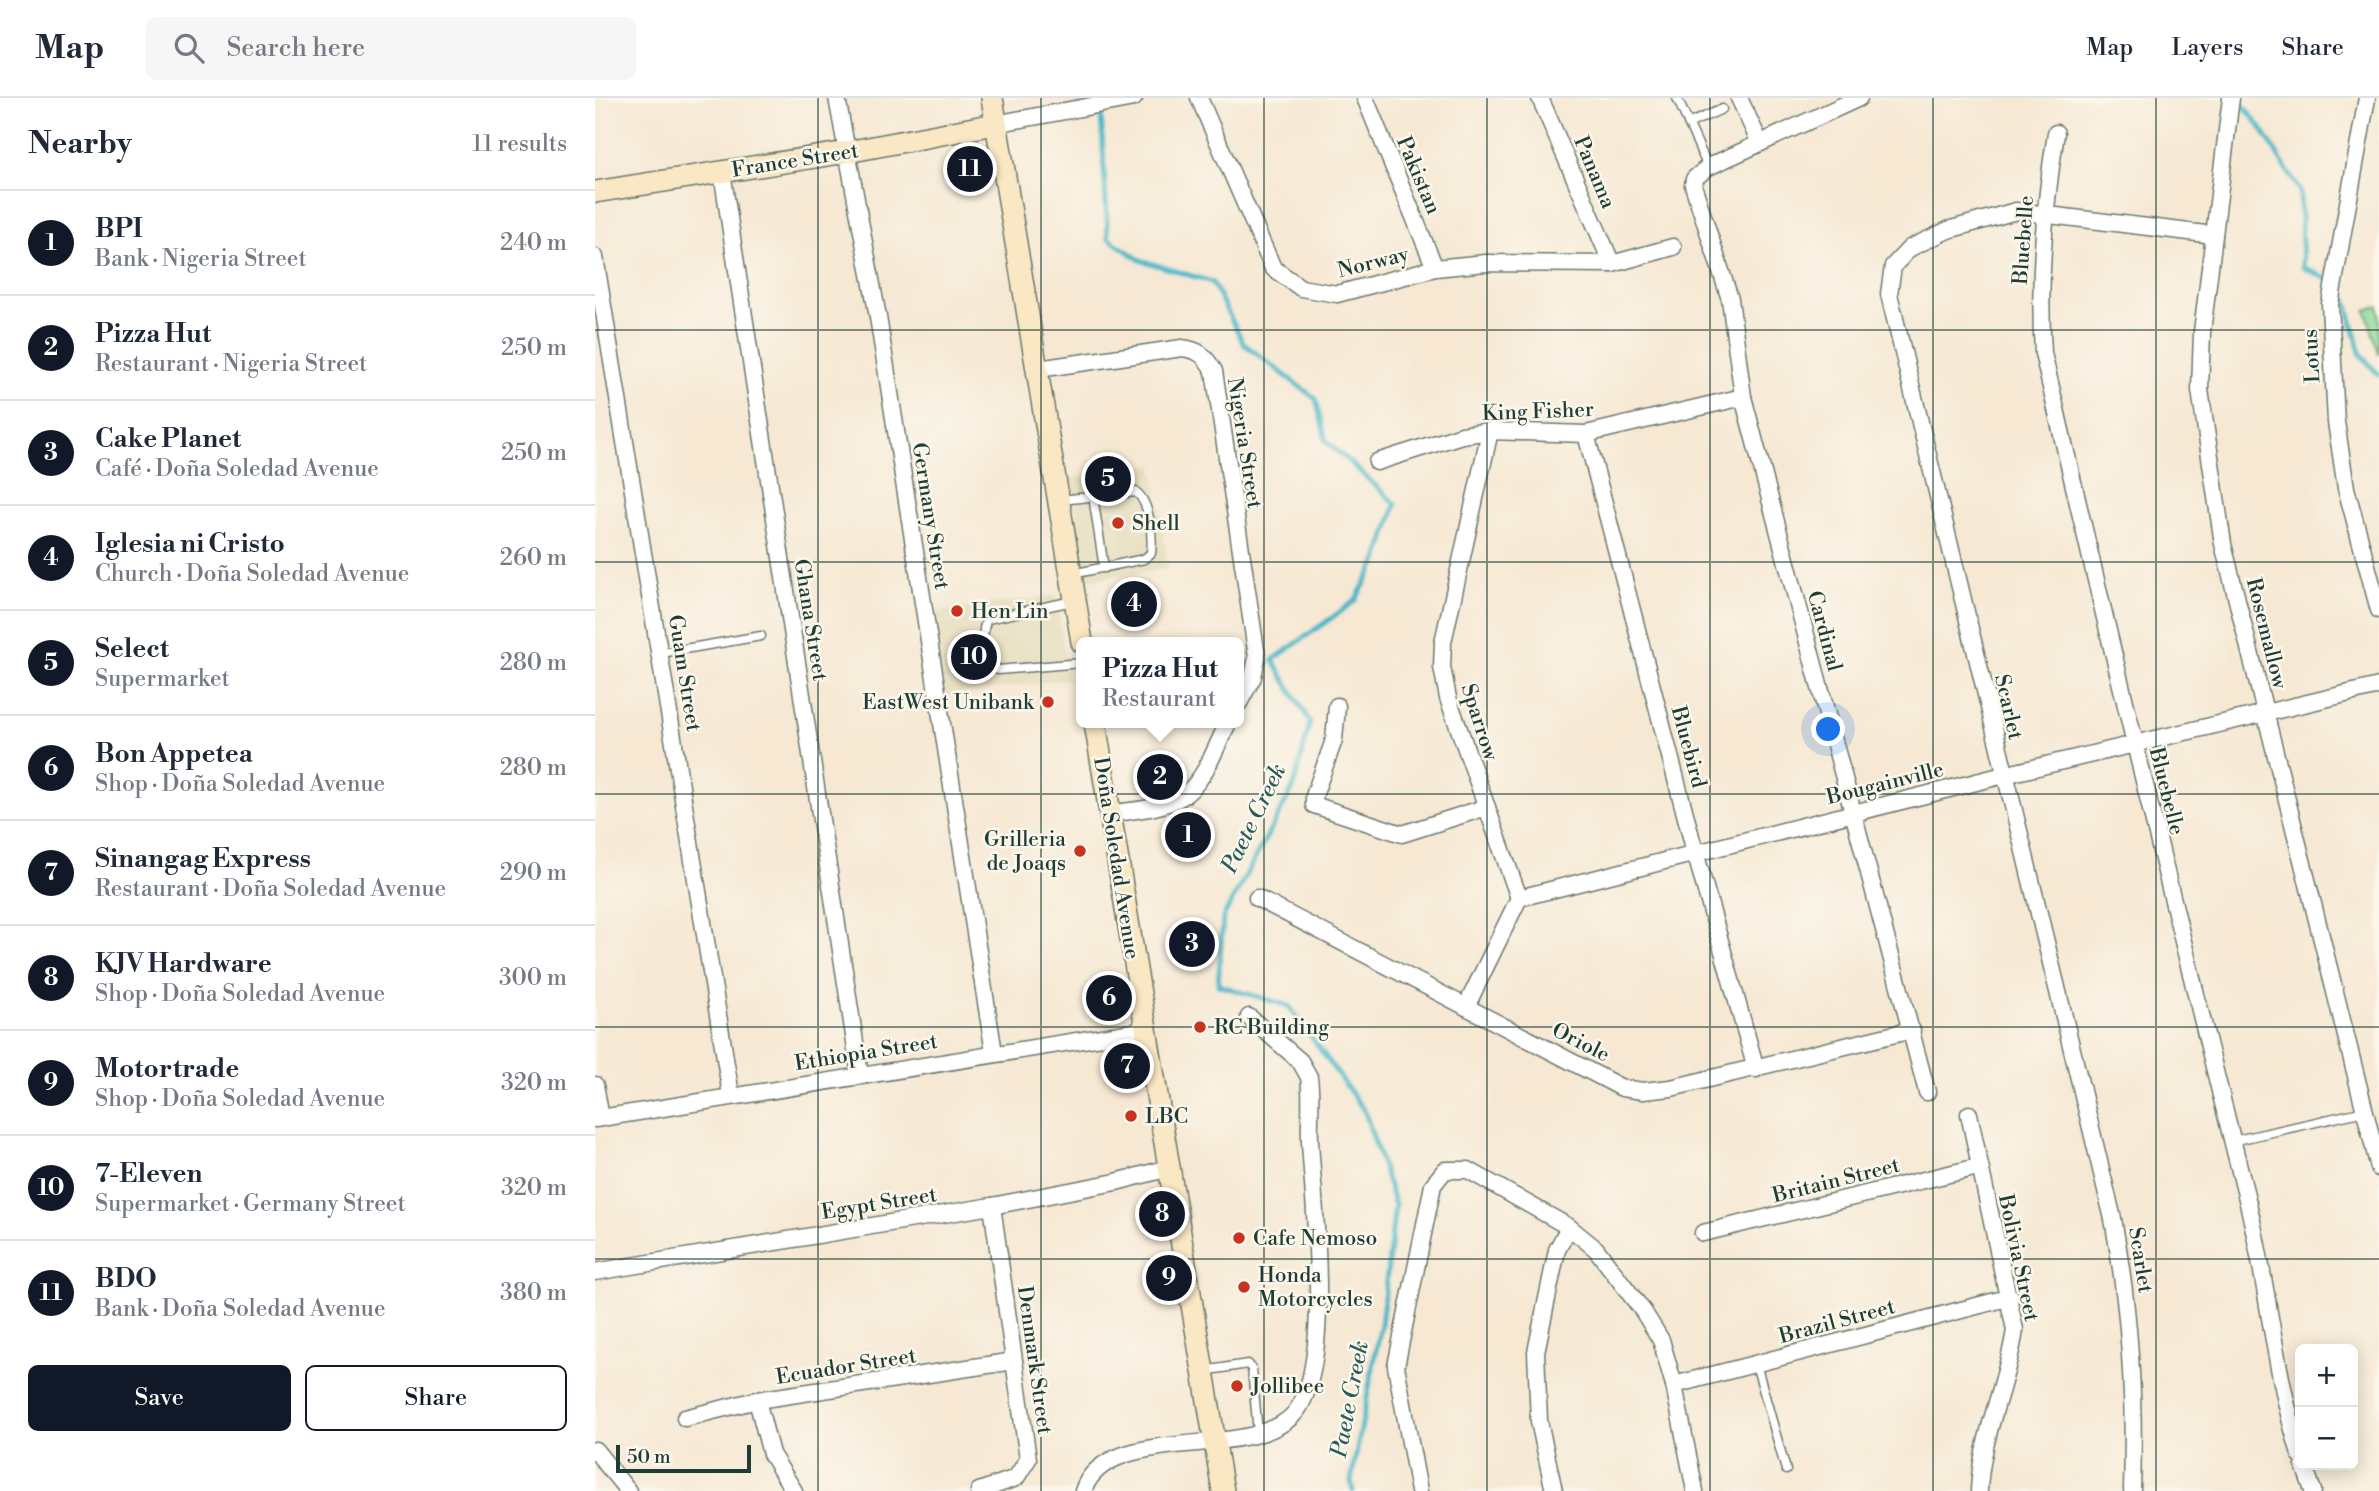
<!DOCTYPE html>
<meta charset="utf-8">
<style>
:root{--surface:#fff;--page:#f6f6f7;--text:#1f2937;--muted:#747a83;--line:#e0e1e3;--accent:#111827}
body{margin:0;font-family:"Libre Bodoni",serif;background:var(--page);color:var(--text)}
.controls{position:absolute;right:21px;bottom:21px;display:grid;overflow:hidden;border-radius:10px;box-shadow:0 4px 18px #0003}
.controls button{width:63px;height:63px;display:grid;place-items:center;padding:0;border:0;border-bottom:2px solid var(--line);background:var(--surface);color:var(--text);font:35px sans-serif}
.scale{position:absolute;left:21px;bottom:18px;width:135px;box-sizing:border-box;padding-left:7px;border:4px solid #1f3d34;border-top:0;font-size:19px;line-height:24px;white-space:nowrap;color:#1f3d34;-webkit-text-stroke:5px #fbf7ec;paint-order:stroke}
.you{position:absolute;left:1234px;top:632px;width:24px;height:24px;margin:-18px;border:5px solid #fff;border-radius:50%;background:#1a73e8;box-shadow:0 0 0 10px #1a73e833}
.badge{display:grid;place-items:center;width:46px;height:46px;border-radius:50%;background:var(--accent);color:#fff;font-size:23px;font-weight:700}
.pin{position:absolute;translate:-50% -50%;border:4px solid #fff;box-shadow:0 2px 7px #0006}
.popup{position:absolute;left:481px;top:539px;width:168px;height:91px;box-sizing:border-box;display:grid;place-content:center;border-radius:10px;background:var(--surface);filter:drop-shadow(0 2px 5px #0005);font-size:23px;white-space:nowrap;color:var(--muted)}
.popup b{font-size:26px;color:var(--text)}
.popup::after{content:'';position:absolute;left:50%;top:100%;margin-left:-14px;border:14px solid transparent;border-top-color:var(--surface)}
.list{margin:0;padding:0;list-style:none}
h2{display:flex;justify-content:space-between;align-items:center;height:91px;margin:0;padding:0 28px;font-size:30px}
h2 small{font-size:23px;font-weight:400;color:var(--muted)}
.list li{display:grid;grid-template-columns:46px 1fr auto;gap:21px;align-items:center;box-sizing:border-box;height:105px;padding:0 28px;border-top:2px solid var(--line)}
.list b{display:block;font-size:26px;white-space:nowrap}
.list p{margin:0;font-size:23px;white-space:nowrap;color:var(--muted)}
.list em{font-size:23px;font-style:normal;color:var(--muted)}
.actions{display:flex;gap:14px;padding:21px 28px}
.actions a{flex:1;padding:16px 0;border:2px solid var(--accent);border-radius:10px;text-align:center;font-size:24px;color:var(--accent)}
.actions .main{background:var(--accent);color:#fff}
.icon{flex:none;width:38px;height:38px;fill:none;stroke:currentColor;stroke-width:2;stroke-linecap:round;stroke-linejoin:round}
.map{position:relative;flex:none;width:1784px;height:1393px;overflow:hidden}
header{display:flex;align-items:center;gap:42px;box-sizing:border-box;height:98px;padding:0 35px;background:var(--surface);border-bottom:2px solid var(--line)}
header strong{font-size:33px}
nav{display:flex;gap:38px;margin-inline-start:auto;font-size:24px}
.search{width:490px;height:63px;background:var(--page);display:flex;align-items:center;gap:18px;box-sizing:border-box;padding:0 24px;border-radius:10px;color:var(--muted);font-size:26px}
main{display:flex}
aside{flex:1;background:var(--surface)}
.map>svg:first-child{display:block}
</style>
<header>
<strong>Map</strong>
<div class="search"><svg class="icon" aria-label="search" viewBox="0 0 24 24"><circle cx="10" cy="10" r="6"/><path d="M15 15l6 6"/></svg>Search here</div>
<nav><a>Map</a><a>Layers</a><a>Share</a></nav>
</header>
<main>
<aside>
<h2>Nearby<small>11 results</small></h2>
<ul class="list">
<li><span class="badge">1</span><div><b>BPI</b><p>Bank · Nigeria Street</p></div><em>240 m</em></li>
<li><span class="badge">2</span><div><b>Pizza Hut</b><p>Restaurant · Nigeria Street</p></div><em>250 m</em></li>
<li><span class="badge">3</span><div><b>Cake Planet</b><p>Café · Doña Soledad Avenue</p></div><em>250 m</em></li>
<li><span class="badge">4</span><div><b>Iglesia ni Cristo</b><p>Church · Doña Soledad Avenue</p></div><em>260 m</em></li>
<li><span class="badge">5</span><div><b>Select</b><p>Supermarket</p></div><em>280 m</em></li>
<li><span class="badge">6</span><div><b>Bon Appetea</b><p>Shop · Doña Soledad Avenue</p></div><em>280 m</em></li>
<li><span class="badge">7</span><div><b>Sinangag Express</b><p>Restaurant · Doña Soledad Avenue</p></div><em>290 m</em></li>
<li><span class="badge">8</span><div><b>KJV Hardware</b><p>Shop · Doña Soledad Avenue</p></div><em>300 m</em></li>
<li><span class="badge">9</span><div><b>Motortrade</b><p>Shop · Doña Soledad Avenue</p></div><em>320 m</em></li>
<li><span class="badge">10</span><div><b>7-Eleven</b><p>Supermarket · Germany Street</p></div><em>320 m</em></li>
<li><span class="badge">11</span><div><b>BDO</b><p>Bank · Doña Soledad Avenue</p></div><em>380 m</em></li>
</ul>
<div class="actions"><a class="main">Save</a><a>Share</a></div>
</aside>
<div class="map">
<svg width="1784" height="1393" viewBox="0 0 1784 1393">
<rect width="100%" height="100%" fill="#fbf7ec"/>
<filter id="ink" filterUnits="userSpaceOnUse"><feTurbulence type="fractalNoise" baseFrequency=".0143" numOctaves="2"/><feDisplacementMap in="SourceGraphic" scale="14" xChannelSelector="R" yChannelSelector="G"/><feConvolveMatrix kernelMatrix="1 2 1 2 8 2 1 2 1" color-interpolation-filters="sRGB"/></filter>
<filter id="wash" filterUnits="userSpaceOnUse"><feTurbulence type="fractalNoise" baseFrequency=".00686" numOctaves="4" result="noise"/><feDisplacementMap in="SourceGraphic" scale="28" xChannelSelector="R" yChannelSelector="G"/><feGaussianBlur stdDeviation="1.57" result="paint"/><feColorMatrix in="noise" values="0 0 0 0 0 0 0 0 0 0 0 0 0 0 0 0 0 1.4 0 .05"/><feComposite in="paint" operator="in"/></filter>
<g filter="url(#wash)">
<rect width="100%" height="100%" fill="#f6e8d3"/>
<g fill="#e4dbba">
<polygon points="558,367 573,471 491,482 476,380"/>
<polygon points="461,497 474,581 350,597 339,514"/>
</g>
<polygon fill="#8edb98" stroke="#568c66" stroke-width="2" points="1784,208 1784,257 1771,212"/>
<g fill="none" stroke-linecap="round" stroke-linejoin="round">
<g stroke="#4bb7c6" stroke-width="5">
<polyline points="1642,0 1664,27 1705,93 1708,169 1736,183"/>
<polyline points="506,14 513,140 545,162 617,184 649,246 721,301 731,343 801,406 783,462 760,503 678,562 715,624 699,688 628,820 623,887 694,908 770,1014 800,1107 786,1227 756,1383 758,1393"/>
<polyline points="1743,190 1751,200 1766,257 1784,277"/>
</g>
</g>
</g>
<g filter="url(#ink)">
<g fill="none" stroke-linecap="round" stroke-linejoin="round">
<g stroke="#6a796c" stroke-width="11">
<g id="lane">
<polyline points="1082,0 1113,69"/>
<polyline points="1093,26 1127,11"/>
<polyline points="498,398 509,470"/>
<path d="M466,402L541,394C555,405 558,438 556,455L549,461L477,476"/>
<path d="M478,503L392,521C385,537 388,561 403,572L486,565"/>
<polyline points="66,555 166,538"/>
<polyline points="1637,1043 1770,1013"/>
<polyline points="1161,1266 1191,1372"/>
<polyline points="608,1273 653,1266 657,1271 663,1335"/>
</g>
</g>
<g stroke="#6a796c" stroke-width="19">
<g id="street">
<polyline points="242,0 283,219 399,955"/>
<polyline points="604,0 678,170 706,190 742,196 840,170 891,165 1017,166 1078,149"/>
<polyline points="770,0 840,170"/>
<polyline points="945,0 1017,166"/>
<polyline points="1144,0 1165,45"/>
<polyline points="1264,0 1113,69 1099,81 1098,87 1135,201 1148,299 1332,994"/>
<polyline points="1636,0 1607,234 1605,292 1628,446 1784,1070"/>
<polyline points="1772,0 1735,206 1741,324 1751,390 1784,512"/>
<polyline points="400,26 539,0"/>
<path d="M1461,35C1449,109 1443,180 1448,255C1513,537 1581,819 1652,1101C1673,1186 1679,1273 1705,1356"/>
<polyline points="127,74 265,977"/>
<polyline points="0,159 136,997"/>
<path d="M443,271L587,250C605,252 610,258 619,273L662,559L658,579L644,605"/>
<polyline points="895,333 848,544 847,569 853,600 924,800"/>
<polyline points="991,336 1100,754 1161,971"/>
<polyline points="782,364 867,337 895,333 991,336 1148,299"/>
<polyline points="742,608 739,642 719,698 719,707 807,736 892,709"/>
<path d="M515,716C538,712 566,711 586,699C609,686 621,648 633,625"/>
<polyline points="662,800 1027,990 1048,993 1076,990 1317,932"/>
<polyline points="871,909 924,800 1409,677 1784,588"/>
<polyline points="0,987 6,1020"/>
<path d="M1374,1016L1420,1232C1412,1286 1386,1338 1384,1393"/>
<polyline points="0,1021 550,932"/>
<polyline points="1108,1135 1383,1069"/>
<polyline points="0,1174 397,1108 521,1084 574,1070"/>
<polyline points="1079,1287 1416,1199"/>
<polyline points="162,1302 176,1356 199,1393"/>
<polyline points="90,1320 162,1302 419,1263"/>
<polyline points="0,1352 33,1393"/>
<polyline points="1709,1367 1718,1393"/>
<polyline points="384,1393 421,1380 433,1361 397,1108"/>
<path d="M488,1393C512,1323 655,1365 699,1316C739,1272 718,1102 715,1043C714,1022 717,1000 714,979L705,963L654,919"/>
<polyline points="824,1393 801,1268 838,1087 850,1072 873,1072 974,1129 1001,1151 1048,1213 1066,1242 1079,1287 1100,1393"/>
<polyline points="959,1393 944,1323 941,1254 962,1152 974,1129"/>
<path d="M1537,1393C1540,1299 1535,1214 1518,1121L1294,196L1298,168L1315,150L1353,132L1421,113L1619,137"/>
</g>
</g>
<g stroke="#6a796c" stroke-width="24">
<g id="secondary">
<polyline points="397,0 487,544"/>
<polyline points="0,94 252,54 400,26"/>
<polyline points="500,625 628,1393"/>
</g>
</g>
<use href="#lane" stroke="#fff" stroke-width="8"/>
<use href="#street" stroke="#fff" stroke-width="16"/>
<use href="#secondary" stroke="#fae7c3" stroke-width="21"/>
</g>
</g>
<path fill="none" stroke="#1f3d34" stroke-width="2" stroke-opacity="0.55" d="M223,0V1393M446,0V1393M669,0V1393M892,0V1393M1115,0V1393M1338,0V1393M1561,0V1393M0,232H1784M0,464H1784M0,696H1784M0,929H1784M0,1161H1784"/>
<g fill="#c8321e" stroke="#fbf7ec" stroke-width="2.5">
<circle cx="523" cy="425" r="7"/>
<circle cx="362" cy="513" r="7"/>
<circle cx="453" cy="604" r="7"/>
<circle cx="485" cy="753" r="7"/>
<circle cx="605" cy="929" r="7"/>
<circle cx="536" cy="1018" r="7"/>
<circle cx="644" cy="1140" r="7"/>
<circle cx="649" cy="1189" r="7"/>
<circle cx="642" cy="1288" r="7"/>
</g>
<g text-anchor="middle" stroke-width="5" stroke-linejoin="round" paint-order="stroke">
<g font-size="21" fill="#1f3d34" stroke="#fbf7ec">
<text transform="translate(200 62) rotate(-9)" y="7">France Street</text>
<text transform="translate(1000 74) rotate(67)" y="7">Panama</text>
<text transform="translate(824 77) rotate(67)" y="7">Pakistan</text>
<text transform="translate(1428 142) rotate(-86)" y="7">Bluebelle</text>
<text transform="translate(778 164) rotate(-14)" y="7">Norway</text>
<text transform="translate(1716 258) rotate(-93)" y="7">Lotus</text>
<text transform="translate(943 313) rotate(-2)" y="7">King Fisher</text>
<text transform="translate(650 345) rotate(81)" y="7">Nigeria Street</text>
<text transform="translate(336 418) rotate(81)" y="7">Germany Street</text>
<text transform="translate(216 522) rotate(81)" y="7">Ghana Street</text>
<text transform="translate(1230 533) rotate(75)" y="7">Cardinal</text>
<text transform="translate(1672 535) rotate(76)" y="7">Rosemallow</text>
<text transform="translate(90 575) rotate(81)" y="7">Guam Street</text>
<text transform="translate(1414 609) rotate(77)" y="7">Scarlet</text>
<text transform="translate(885 624) rotate(72)" y="7">Sparrow</text>
<text transform="translate(1094 649) rotate(75)" y="7">Bluebird</text>
<text transform="translate(1290 685) rotate(-14)" y="7">Bougainville</text>
<text transform="translate(1572 693) rotate(76)" y="7">Bluebelle</text>
<text transform="translate(522 760) rotate(81)" y="7">Doña Soledad Avenue</text>
<text transform="translate(986 944) rotate(27)" y="7">Oriole</text>
<text transform="translate(271 954) rotate(-9)" y="7">Ethiopia Street</text>
<text transform="translate(1241 1082) rotate(-14)" y="7">Britain Street</text>
<text transform="translate(284 1105) rotate(-9)" y="7">Egypt Street</text>
<text transform="translate(1424 1160) rotate(78)" y="7">Bolivia Street</text>
<text transform="translate(1546 1162) rotate(81)" y="7">Scarlet</text>
<text transform="translate(1242 1223) rotate(-15)" y="7">Brazil Street</text>
<text transform="translate(440 1262) rotate(82)" y="7">Denmark Street</text>
<text transform="translate(251 1268) rotate(-9)" y="7">Ecuador Street</text>
</g>
<g font-size="21" fill="#1f3d34" stroke="#fbf7ec" text-anchor="start">
<text x="537" y="432">Shell</text>
<text x="376" y="520">Hen Lin</text>
<text x="439" y="611" text-anchor="end">EastWest Unibank</text>
<text x="471" y="748" text-anchor="end">Grilleria<tspan x="471" dy="24">de Joaqs</tspan></text>
<text x="619" y="936">RC Building</text>
<text x="550" y="1025">LBC</text>
<text x="658" y="1147">Cafe Nemoso</text>
<text x="663" y="1184">Honda<tspan x="663" dy="24">Motorcycles</tspan></text>
<text x="656" y="1295">Jollibee</text>
</g>
<g font-size="23" font-style="italic" fill="#2a5c58" stroke="#fbf7ec">
<text transform="translate(658 720) rotate(-64)" y="8">Paete Creek</text>
<text transform="translate(754 1301) rotate(-79)" y="8">Paete Creek</text>
</g>
</g>
</svg>
<div class="controls">
<button>+</button>
<button>−</button>
</div>
<div class="scale">50 m</div>
<div class="you"></div>
<div class="pin badge" style="left:593px;top:737px">1</div>
<div class="pin badge" style="left:565px;top:679px">2</div>
<div class="popup"><b>Pizza Hut</b>Restaurant</div>
<div class="pin badge" style="left:597px;top:846px">3</div>
<div class="pin badge" style="left:539px;top:506px">4</div>
<div class="pin badge" style="left:513px;top:381px">5</div>
<div class="pin badge" style="left:514px;top:900px">6</div>
<div class="pin badge" style="left:532px;top:968px">7</div>
<div class="pin badge" style="left:567px;top:1116px">8</div>
<div class="pin badge" style="left:574px;top:1180px">9</div>
<div class="pin badge" style="left:379px;top:559px">10</div>
<div class="pin badge" style="left:375px;top:71px">11</div>
</div>
</main>
